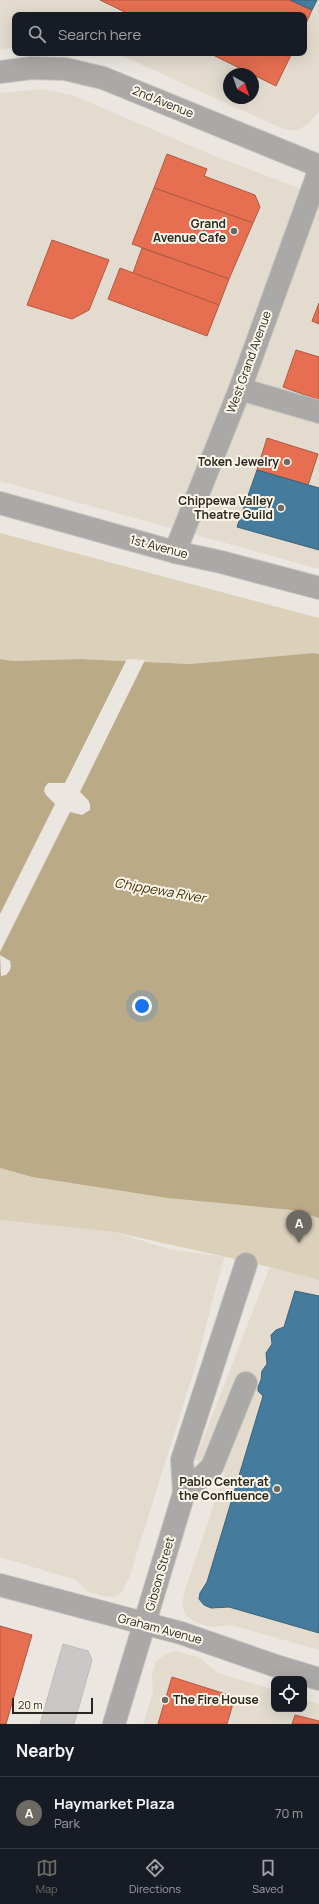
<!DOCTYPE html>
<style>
:root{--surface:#171b24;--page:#242831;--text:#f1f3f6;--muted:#9ea1a6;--line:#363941;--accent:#6d6a64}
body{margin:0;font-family:Manrope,sans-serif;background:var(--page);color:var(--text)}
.controls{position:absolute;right:12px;bottom:12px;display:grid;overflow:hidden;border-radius:8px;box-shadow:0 4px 16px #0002}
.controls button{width:36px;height:36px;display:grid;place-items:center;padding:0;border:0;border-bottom:1px solid var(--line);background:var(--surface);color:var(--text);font:20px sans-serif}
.compass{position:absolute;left:223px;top:68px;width:36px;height:36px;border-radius:50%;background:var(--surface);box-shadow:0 4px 16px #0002;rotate:140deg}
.scale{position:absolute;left:12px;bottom:10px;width:81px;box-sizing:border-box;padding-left:4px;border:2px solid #292722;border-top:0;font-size:11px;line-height:14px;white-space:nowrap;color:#292722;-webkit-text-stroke:3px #fcf6e9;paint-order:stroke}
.you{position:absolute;left:142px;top:1006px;width:14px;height:14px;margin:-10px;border:3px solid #fff;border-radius:50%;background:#1a73e8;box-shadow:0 0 0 6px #1a73e833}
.badge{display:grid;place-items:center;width:26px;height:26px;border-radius:50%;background:var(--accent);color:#fff;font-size:13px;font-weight:700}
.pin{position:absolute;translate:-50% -33px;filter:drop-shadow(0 1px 2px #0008)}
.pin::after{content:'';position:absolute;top:21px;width:14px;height:12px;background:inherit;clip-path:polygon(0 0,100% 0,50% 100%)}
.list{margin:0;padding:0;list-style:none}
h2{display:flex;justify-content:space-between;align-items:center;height:52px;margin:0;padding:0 16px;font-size:17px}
h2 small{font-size:13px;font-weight:400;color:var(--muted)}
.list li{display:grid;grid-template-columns:26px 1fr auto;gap:12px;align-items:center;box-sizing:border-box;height:72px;padding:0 16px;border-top:1px solid var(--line)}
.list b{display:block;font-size:15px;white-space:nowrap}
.list p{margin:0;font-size:13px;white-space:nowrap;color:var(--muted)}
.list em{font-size:13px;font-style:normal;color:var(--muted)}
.icon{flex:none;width:22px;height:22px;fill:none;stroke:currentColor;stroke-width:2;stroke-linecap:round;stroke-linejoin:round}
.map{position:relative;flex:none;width:319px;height:1724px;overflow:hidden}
.search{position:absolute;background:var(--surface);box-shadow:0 4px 16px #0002;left:12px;right:12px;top:12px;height:44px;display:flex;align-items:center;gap:10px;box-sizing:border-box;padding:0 14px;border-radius:8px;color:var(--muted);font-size:15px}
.sheet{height:124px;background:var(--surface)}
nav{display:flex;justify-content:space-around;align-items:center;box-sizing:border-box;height:56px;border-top:1px solid var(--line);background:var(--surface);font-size:11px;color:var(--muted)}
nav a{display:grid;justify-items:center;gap:2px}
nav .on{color:var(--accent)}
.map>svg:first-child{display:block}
</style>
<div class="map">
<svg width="319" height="1724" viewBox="0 0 319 1724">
<rect width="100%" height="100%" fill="#ebe7e0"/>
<g fill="#e2dbce" fill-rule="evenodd">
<path d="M0,0H319V111L310,122L297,131L281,128L116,53H304V15H15V47L0,50ZM229,74H253V98H229Z"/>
<polygon points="41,89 73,95 212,155 319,196 319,569 0,481 0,93"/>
<polygon points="0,1220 114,1232 169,1249 224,1257 196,1364 129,1578 122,1592 115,1597 102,1596 87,1591 76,1580 0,1557"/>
<polygon points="270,1267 319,1280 319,1650 231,1625 212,1627 200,1624 186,1616 182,1605 184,1593 225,1472 195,1460"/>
<polygon points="175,1651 199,1657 218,1673 274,1690 274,1709 304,1709 304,1699 319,1704 319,1724 143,1724 153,1693 152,1675 156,1661 167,1653"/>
</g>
<g fill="#dbd0ba">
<polygon points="0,533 319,618 319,654 314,653 190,664 80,659 13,661 0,659"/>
<polygon points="0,1168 32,1177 167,1198 291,1210 319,1218 319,1280 270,1267 114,1232 0,1220"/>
</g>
<polygon fill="#ba8" points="314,653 319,654 319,1218 291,1210 167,1198 32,1177 0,1168 0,659 13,661 80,659 190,664"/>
<g fill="#ebe7e0">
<polygon points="127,659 145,660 80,792 88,800 90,804 90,810 82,815 70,812 0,952 0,914 55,804 46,795 44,791 45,787 48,783 65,783"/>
<polygon points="0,955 10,961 11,966 10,970 6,975 1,976"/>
</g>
<g fill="#e76f51" stroke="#ae5943">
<polygon points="100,0 290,0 312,10 304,28 304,15 131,15"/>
<polygon points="209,53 292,53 276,86"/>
<polygon points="167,154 207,169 204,176 255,195 260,207 253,223 154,188"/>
<polygon points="154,188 253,223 229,279 132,244"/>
<polygon points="52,240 109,260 89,310 72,319 27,305"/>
<polygon points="142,248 229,279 219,305 133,273"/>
<polygon points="120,268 219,305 207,336 108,299"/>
<polygon points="319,303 319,324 312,321"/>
<polygon points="296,350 319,357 319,400 283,387"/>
<polygon points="267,438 318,454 308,485 257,470"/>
<polygon points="0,1626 32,1635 6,1724 0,1724"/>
<polygon points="172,1677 235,1697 227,1724 158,1724"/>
<polygon points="295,1715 319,1721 319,1724 292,1724"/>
</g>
<g fill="#457b9d" stroke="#3d6278">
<polygon points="290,0 317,0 312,10"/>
<polygon points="257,470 319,488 319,550 237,527"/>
<polygon points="295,1291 319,1296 319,1633 229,1607 211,1608 204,1605 199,1599 200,1593 207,1582 263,1396 258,1391 258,1387 261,1380 262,1371 267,1364 266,1353 272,1344 271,1335 276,1330 284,1327"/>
</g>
<polygon fill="#c9c8c7" stroke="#bcbaba" points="63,1644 88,1651 92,1660 74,1724 40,1724"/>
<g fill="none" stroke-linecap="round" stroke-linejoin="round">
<g stroke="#c7c4bf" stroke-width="24">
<g id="minor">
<polyline points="0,72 31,68 65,69 103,78 319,166"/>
<polyline points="240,389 319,412"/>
<polyline points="0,503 175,552 221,562 319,588"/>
<polyline points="175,552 240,389 319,171"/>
<polyline points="184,1493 212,1467 246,1383"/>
<polyline points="0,1585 181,1633 276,1666 319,1679"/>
<polyline points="114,1724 184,1493 182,1460 246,1264"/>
</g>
</g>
<use href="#minor" stroke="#aaa9a7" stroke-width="22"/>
</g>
<g fill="#6d6a64" stroke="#fcf6e9" stroke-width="1.5">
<circle cx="234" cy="231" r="4"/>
<circle cx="287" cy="462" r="4"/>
<circle cx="281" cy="508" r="4"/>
<circle cx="277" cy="1489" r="4"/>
<circle cx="165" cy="1700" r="4"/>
</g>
<g text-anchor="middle" stroke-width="4" stroke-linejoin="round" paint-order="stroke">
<g font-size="12" fill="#292722" stroke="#fcf6e9">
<text transform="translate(163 102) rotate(22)" y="4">2nd Avenue</text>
<text transform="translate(249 362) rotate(-70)" y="4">West Grand Avenue</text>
<text transform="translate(159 547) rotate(15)" y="4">1st Avenue</text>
<text transform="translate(160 1574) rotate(-74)" y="4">Gibson Street</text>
<text transform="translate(160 1629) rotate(15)" y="4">Graham Avenue</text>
</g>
<g font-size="12" font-weight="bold" fill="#292722" stroke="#fcf6e9" text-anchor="end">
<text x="226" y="228">Grand<tspan x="226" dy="14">Avenue Cafe</tspan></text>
<text x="279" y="466">Token Jewelry</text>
<text x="273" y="505">Chippewa Valley<tspan x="273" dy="14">Theatre Guild</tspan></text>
<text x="269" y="1486">Pablo Center at<tspan x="269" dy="14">the Confluence</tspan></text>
<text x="173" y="1704" text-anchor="start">The Fire House</text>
</g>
<g font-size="13" font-style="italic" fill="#3f2e06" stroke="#fcf6e9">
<text transform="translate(160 890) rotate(10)" y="5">Chippewa River</text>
</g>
</g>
</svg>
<div class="controls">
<button><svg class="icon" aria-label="locate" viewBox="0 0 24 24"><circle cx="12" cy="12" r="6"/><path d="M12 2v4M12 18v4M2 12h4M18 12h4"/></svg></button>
</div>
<svg class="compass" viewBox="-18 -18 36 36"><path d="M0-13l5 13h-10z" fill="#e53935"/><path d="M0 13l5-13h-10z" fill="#9ea1a6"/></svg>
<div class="scale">20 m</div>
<div class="you"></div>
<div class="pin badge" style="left:299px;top:1243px">A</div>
<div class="search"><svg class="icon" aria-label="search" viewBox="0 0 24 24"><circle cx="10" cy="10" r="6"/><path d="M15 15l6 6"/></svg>Search here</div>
</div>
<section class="sheet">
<h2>Nearby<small></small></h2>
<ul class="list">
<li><span class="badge">A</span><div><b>Haymarket Plaza</b><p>Park</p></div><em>70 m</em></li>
</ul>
</section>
<nav>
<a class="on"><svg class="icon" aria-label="map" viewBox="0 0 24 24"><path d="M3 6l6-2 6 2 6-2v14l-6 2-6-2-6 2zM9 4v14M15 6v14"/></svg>Map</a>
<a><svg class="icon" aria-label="directions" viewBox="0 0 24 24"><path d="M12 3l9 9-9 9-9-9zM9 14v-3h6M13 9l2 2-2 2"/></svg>Directions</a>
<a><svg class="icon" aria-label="saved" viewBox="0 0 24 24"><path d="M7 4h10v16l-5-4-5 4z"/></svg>Saved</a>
</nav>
